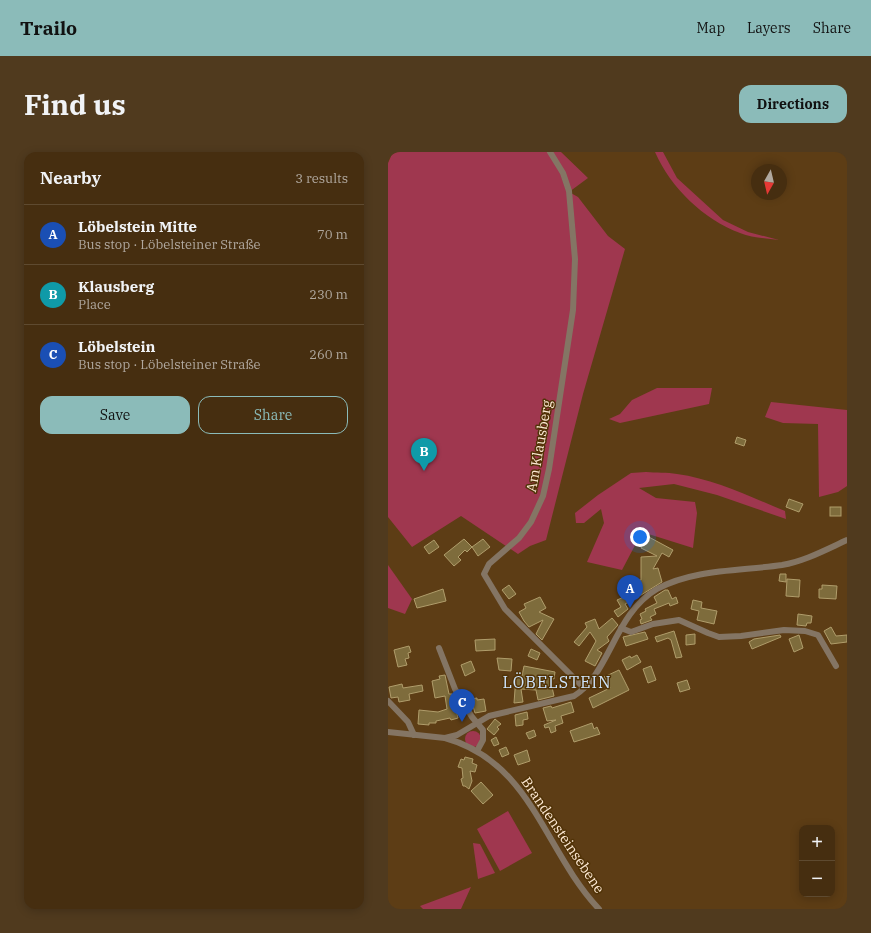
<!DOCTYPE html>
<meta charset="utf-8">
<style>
:root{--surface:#462e10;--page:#503a1e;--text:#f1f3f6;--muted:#b0a89f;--line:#5e4a30;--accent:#8bbbb9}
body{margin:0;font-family:"IBM Plex Serif",serif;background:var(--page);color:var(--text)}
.controls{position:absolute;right:12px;bottom:12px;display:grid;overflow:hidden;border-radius:8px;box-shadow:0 2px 10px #0003}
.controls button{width:36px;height:36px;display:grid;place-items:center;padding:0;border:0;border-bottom:1px solid var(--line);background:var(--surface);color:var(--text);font:20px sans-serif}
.compass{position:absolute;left:363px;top:12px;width:36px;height:36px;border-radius:50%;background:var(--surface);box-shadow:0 2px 10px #0003;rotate:188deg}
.you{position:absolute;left:252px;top:385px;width:14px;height:14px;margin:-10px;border:3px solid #fff;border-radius:50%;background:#1a73e8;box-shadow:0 0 0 6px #1a73e833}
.badge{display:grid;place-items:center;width:26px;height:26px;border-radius:50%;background:var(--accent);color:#fff;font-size:13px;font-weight:700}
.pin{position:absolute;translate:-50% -33px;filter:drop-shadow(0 1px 2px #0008)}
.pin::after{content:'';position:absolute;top:21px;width:14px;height:12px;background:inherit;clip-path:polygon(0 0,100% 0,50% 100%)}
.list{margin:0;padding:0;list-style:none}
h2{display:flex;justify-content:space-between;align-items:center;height:52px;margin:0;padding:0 16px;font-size:17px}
h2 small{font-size:13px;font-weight:400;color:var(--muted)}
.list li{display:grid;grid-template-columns:26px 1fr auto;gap:12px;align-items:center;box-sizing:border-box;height:60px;padding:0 16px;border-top:1px solid var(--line)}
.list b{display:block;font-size:15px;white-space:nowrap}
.list p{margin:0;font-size:13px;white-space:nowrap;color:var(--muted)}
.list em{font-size:13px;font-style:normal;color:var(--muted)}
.actions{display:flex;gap:8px;padding:12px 16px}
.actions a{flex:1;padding:9px 0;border:1px solid var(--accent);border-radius:12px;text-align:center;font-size:14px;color:var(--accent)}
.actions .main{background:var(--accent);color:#111}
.map{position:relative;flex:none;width:459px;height:757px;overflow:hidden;border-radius:12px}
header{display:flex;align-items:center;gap:24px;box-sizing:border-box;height:56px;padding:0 20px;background:var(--accent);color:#111}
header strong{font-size:19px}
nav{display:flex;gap:22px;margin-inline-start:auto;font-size:14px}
.intro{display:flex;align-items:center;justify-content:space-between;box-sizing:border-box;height:96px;padding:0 24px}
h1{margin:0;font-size:28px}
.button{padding:10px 18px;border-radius:12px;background:var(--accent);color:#111;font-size:14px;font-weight:700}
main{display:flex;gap:24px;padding:0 24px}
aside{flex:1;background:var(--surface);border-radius:12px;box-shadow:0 2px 10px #0003}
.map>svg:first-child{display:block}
</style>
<header>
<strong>Trailo</strong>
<nav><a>Map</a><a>Layers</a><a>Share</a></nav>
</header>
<div class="intro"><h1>Find us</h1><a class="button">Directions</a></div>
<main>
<aside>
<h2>Nearby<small>3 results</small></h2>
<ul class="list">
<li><span class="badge" style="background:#1a4fb4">A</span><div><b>Löbelstein Mitte</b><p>Bus stop · Löbelsteiner Straße</p></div><em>70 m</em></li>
<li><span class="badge" style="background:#0f9aa8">B</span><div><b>Klausberg</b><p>Place</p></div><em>230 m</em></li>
<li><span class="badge" style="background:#1a4fb4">C</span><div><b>Löbelstein</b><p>Bus stop · Löbelsteiner Straße</p></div><em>260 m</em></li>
</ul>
<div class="actions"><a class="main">Save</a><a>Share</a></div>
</aside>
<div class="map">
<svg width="459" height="757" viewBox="0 0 459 757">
<rect width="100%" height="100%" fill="#5d3d15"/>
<g fill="#9f374f">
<polygon points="5,0 173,0 200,26 181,40 190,45 220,84 237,97 195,242 158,388 142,394 130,402 73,364 24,395 0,365 0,11"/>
<path d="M267,0H275L289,26L335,68L360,80L391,88C378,86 364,86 352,81C315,67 283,36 267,0Z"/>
<polygon points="269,236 324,236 321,252 232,271 221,267 232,262 244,248"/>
<polygon points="383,250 459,258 459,334 450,340 431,345 430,272 395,271 377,265"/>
<path d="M258,320C268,321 279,320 289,322C326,327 363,345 397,359L398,367L329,343L286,332L251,336L268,346L307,350L309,361L305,396L254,380L234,418L199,410L216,371L213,357L196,371H188L187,361L210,343L243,321Z"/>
<polygon points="0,413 24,447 17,462 0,456"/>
<circle cx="85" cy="587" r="8"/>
<polygon points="120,659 144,701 112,719 89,677"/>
<polygon points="85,691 92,692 107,721 90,727"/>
<polygon points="83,735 73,757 35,757 32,754"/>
</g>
<g fill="#7e6c3c" stroke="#b09d6b">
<polygon points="349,285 358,288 356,294 347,291"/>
<polygon points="401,347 415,352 411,360 398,355"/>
<rect x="442" y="355" width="11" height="9"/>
<polygon points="259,384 285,398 281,405 274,401 265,417 270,416 274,430 253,443 249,444 248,435 237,436 236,430 253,428 253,405 269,404 253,396"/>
<polygon points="76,387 84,395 79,400 77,398 70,405 73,408 66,414 56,403"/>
<polygon points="95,387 102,395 90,404 84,395"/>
<polygon points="46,388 51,395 41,402 36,395"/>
<polygon points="392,422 398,422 398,430 391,429"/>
<polygon points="399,427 412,428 411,445 398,444"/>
<polygon points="121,433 128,442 121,447 114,438"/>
<polygon points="434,433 449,434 448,447 431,446 431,437 434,437"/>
<polygon points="55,437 58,449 29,456 26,447"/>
<polygon points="277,438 280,438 284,447 288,445 290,451 282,454 281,451 266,457 268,462 262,465 264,468 253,472 252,468 254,467 252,462 258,459 257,457 269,451 266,445"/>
<polygon points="238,444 241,450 237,452 240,457 230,465 226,459 233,455 229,448"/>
<polygon points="152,445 158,456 151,460 166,467 154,488 148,482 155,468 141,475 136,469 131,460 138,456 136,452"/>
<polygon points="305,448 314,450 313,456 329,459 326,472 309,468 311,459 303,457"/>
<polygon points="410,462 424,464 423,471 419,471 418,474 409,473"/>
<polygon points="224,466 230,473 219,485 221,489 220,490 209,498 214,501 207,514 197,509 208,489 202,480 191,494 186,490 199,475 197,471 207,467 211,477"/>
<polygon points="443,475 448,484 459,483 459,490 443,492 436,479"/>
<polygon points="286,479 294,505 288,506 283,488 280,486 269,490 267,485"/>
<polygon points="257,480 260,487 238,494 235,485"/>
<polygon points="307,482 307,492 298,493 298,483"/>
<polygon points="392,483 393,485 364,497 361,490 366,487"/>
<polygon points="411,483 415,496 406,500 401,487"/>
<polygon points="107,487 107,498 88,499 87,488"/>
<polygon points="21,494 23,500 20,501 21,506 17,507 19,513 10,515 6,498"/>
<polygon points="143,497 152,501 149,508 140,504"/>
<polygon points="249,503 253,510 239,518 234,508 242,504 243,506"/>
<polygon points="109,506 124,507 123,519 111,518"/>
<polygon points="83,509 87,519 77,524 73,513"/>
<polygon points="136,514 167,520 166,527 162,526 166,544 150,548 148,538 133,537 135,550 126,551 128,524 134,524"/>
<polygon points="263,514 268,528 260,531 255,517"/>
<polygon points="231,518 241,538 205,556 201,546 222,536 216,525"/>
<polygon points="57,523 61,542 64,542 70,566 63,568 62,566 48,569 48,571 41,571 41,573 30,572 31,558 50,560 59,557 57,544 47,546 44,529 52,527 51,524"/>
<polygon points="299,528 302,537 292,540 289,531"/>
<polygon points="14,532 15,536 34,533 35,539 21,542 22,548 11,550 10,545 3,546 1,535"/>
<polygon points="89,546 89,548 96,547 98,559 87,561 83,547"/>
<polygon points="183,550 186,560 173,564 175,571 167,574 168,579 163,581 161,575 157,576 156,573 168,568 159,569 155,556 163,554 164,556"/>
<polygon points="139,560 140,567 135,568 135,573 128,574 127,563"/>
<polygon points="107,567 113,572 109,575 111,577 106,583 99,577"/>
<polygon points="204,571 206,577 209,575 212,582 186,590 182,579"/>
<polygon points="146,578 148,584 141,587 138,581"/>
<polygon points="108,585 111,592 106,594 103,588"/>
<polygon points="118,595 121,602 114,605 111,598"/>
<polygon points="139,598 142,609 130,613 126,603"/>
<polygon points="77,605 85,607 84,611 89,613 87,620 82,619 84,629 81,637 77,634 75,634 73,627 75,626 74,616 70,615 73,607 76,608"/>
<polygon points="93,630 105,643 95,652 83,639"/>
</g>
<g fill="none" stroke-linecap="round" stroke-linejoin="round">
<g stroke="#847564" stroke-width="6">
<polyline points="162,0 175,21 181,39 187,107 185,158 161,317 155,344 143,370 131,386 101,412 96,422 117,457 196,536"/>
<polyline points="233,476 243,480 265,472 291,468 320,481 331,485 353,484 396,478 417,479 430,483 448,514"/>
<polyline points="51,496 67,537 84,565 95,578 95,588 89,599"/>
<polyline points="0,549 20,570 26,583"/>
<path d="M0,580L57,586L69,583L101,564L186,544C222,522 226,462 269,437C305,417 353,419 394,413C417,409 437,398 459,388"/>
<path d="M57,586C144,610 156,699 211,757"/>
</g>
</g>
<g text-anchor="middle" stroke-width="3" stroke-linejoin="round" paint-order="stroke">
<g font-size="14" fill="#fde9d4" stroke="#513307">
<text transform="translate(151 294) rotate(-80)" y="5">Am Klausberg</text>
<text transform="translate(175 683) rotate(56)" y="5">Brandensteinsebene</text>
</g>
<g font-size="16" letter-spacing="1" fill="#cfe5fd" stroke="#513307">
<text x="169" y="536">LÖBELSTEIN</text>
</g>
</g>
</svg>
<div class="controls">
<button>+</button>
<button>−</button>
</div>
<svg class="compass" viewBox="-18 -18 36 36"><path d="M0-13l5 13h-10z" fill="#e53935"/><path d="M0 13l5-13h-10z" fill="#b0a89f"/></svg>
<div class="you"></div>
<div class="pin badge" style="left:242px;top:456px;background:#1a4fb4">A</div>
<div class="pin badge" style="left:36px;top:319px;background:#0f9aa8">B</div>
<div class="pin badge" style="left:74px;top:570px;background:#1a4fb4">C</div>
</div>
</main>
